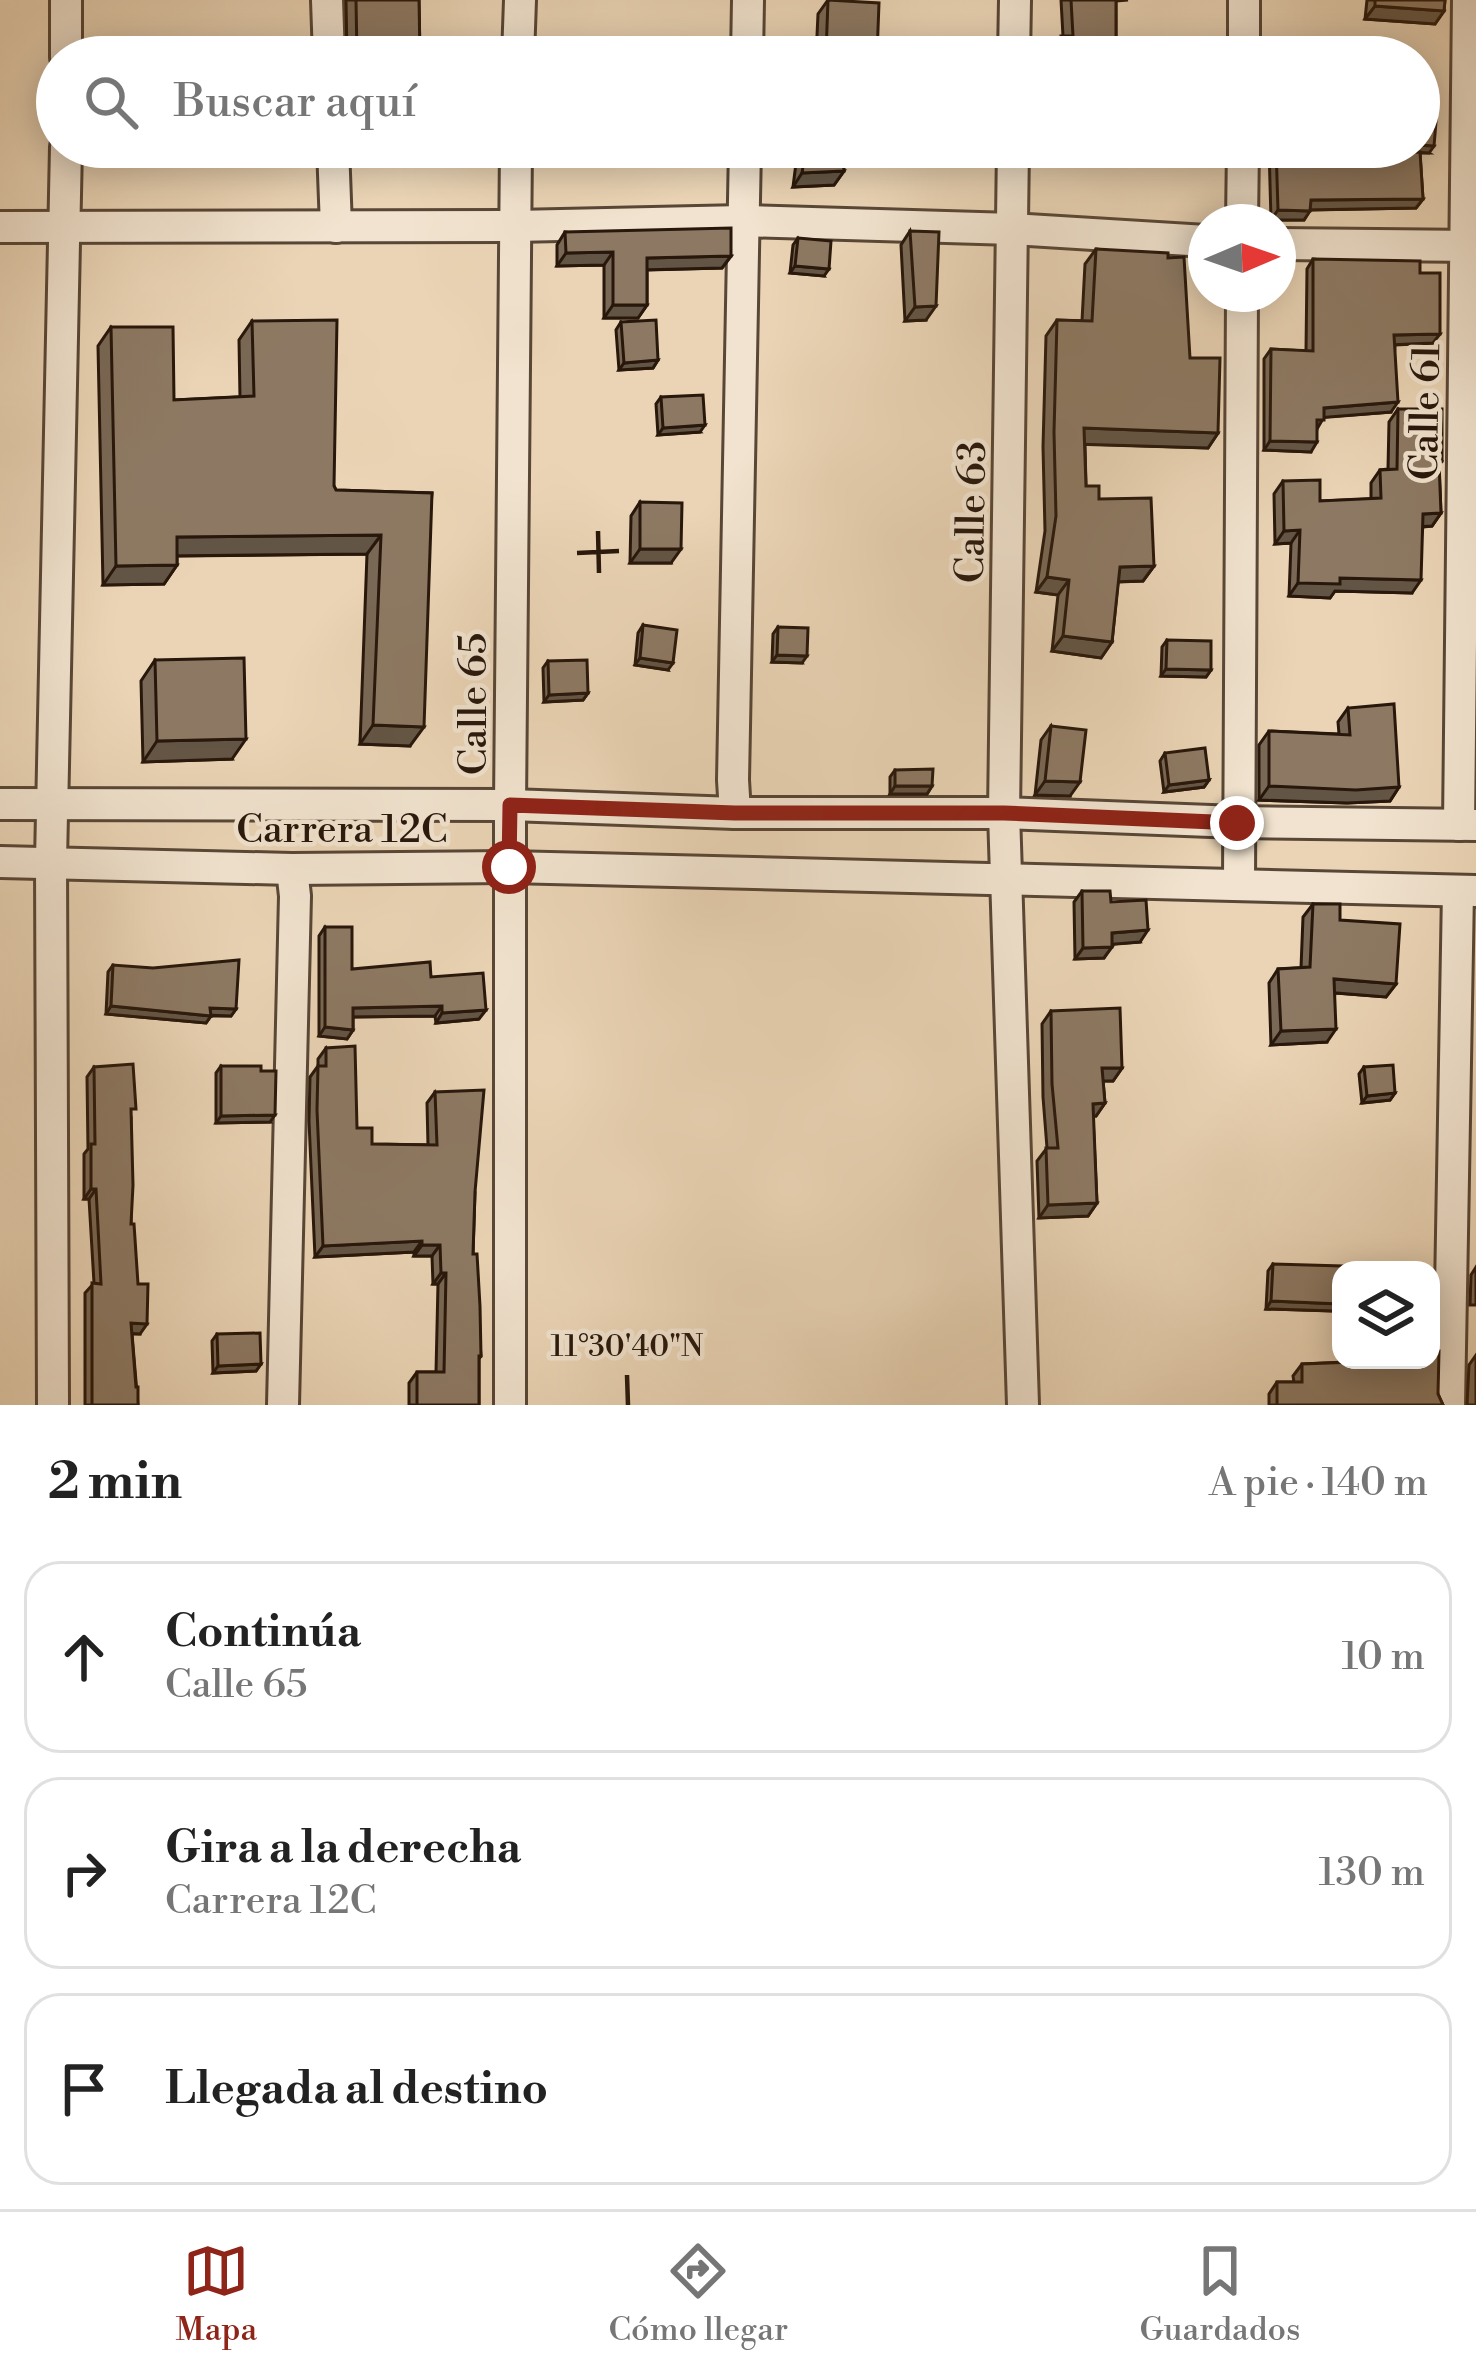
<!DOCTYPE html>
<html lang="es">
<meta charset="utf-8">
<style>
:root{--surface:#fff;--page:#f2f2f2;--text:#222;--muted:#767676;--line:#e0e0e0;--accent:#8f2418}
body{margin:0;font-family:"Libre Bodoni",serif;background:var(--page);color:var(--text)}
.controls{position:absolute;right:36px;bottom:36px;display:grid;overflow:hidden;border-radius:24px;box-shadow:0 6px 30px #0003}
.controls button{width:108px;height:108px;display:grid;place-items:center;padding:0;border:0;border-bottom:3px solid var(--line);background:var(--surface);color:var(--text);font:60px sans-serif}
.compass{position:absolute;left:1188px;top:204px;width:108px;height:108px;border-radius:50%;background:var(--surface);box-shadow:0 6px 30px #0003;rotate:88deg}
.stop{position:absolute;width:36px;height:36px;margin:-27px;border:9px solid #8f2418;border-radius:50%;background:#fff}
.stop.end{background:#8f2418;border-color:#fff;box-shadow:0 3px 12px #0008}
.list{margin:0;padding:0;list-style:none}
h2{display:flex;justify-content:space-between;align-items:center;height:156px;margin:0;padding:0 48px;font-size:51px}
h2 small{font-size:39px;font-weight:400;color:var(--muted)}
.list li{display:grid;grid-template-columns:78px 1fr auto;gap:36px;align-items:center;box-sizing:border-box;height:192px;margin:0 24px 24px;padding:0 24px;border:3px solid var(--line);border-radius:36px}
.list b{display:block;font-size:45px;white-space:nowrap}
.list p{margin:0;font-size:39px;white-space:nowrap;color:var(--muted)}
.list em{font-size:39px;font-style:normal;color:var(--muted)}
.icon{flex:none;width:66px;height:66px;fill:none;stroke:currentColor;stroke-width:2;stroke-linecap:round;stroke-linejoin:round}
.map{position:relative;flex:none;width:1476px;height:1405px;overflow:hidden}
.search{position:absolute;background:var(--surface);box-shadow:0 6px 30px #0003;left:36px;right:36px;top:36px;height:132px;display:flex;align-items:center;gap:30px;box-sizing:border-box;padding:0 42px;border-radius:66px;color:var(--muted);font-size:45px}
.sheet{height:804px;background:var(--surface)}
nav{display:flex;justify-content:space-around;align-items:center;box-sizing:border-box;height:168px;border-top:3px solid var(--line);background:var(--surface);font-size:33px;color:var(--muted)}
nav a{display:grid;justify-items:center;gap:6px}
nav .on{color:var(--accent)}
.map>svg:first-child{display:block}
</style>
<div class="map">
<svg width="1476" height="1405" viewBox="0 0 1476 1405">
<rect width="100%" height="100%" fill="#ead4b5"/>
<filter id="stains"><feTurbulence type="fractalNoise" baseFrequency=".00167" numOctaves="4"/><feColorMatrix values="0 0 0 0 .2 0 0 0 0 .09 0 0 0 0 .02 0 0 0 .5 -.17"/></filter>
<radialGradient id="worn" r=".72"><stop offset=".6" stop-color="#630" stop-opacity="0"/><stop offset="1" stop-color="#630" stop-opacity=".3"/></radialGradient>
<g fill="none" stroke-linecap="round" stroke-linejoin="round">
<g stroke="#584636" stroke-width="36">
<g id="minor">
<polyline points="327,0 329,57"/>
<polyline points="66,57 66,0"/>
<polyline points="518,57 520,0"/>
<polyline points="747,57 748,0"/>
<polyline points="1014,57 1015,0"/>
<polyline points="1244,57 1244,0"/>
<polyline points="333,147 336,227"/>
<polyline points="1013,147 1004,813 1023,1405"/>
<polyline points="1242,222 1243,147"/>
<polyline points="0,227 515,226 743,221 1013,229 1206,241"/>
<polyline points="1278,244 1476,246"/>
<polyline points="0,804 510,805 735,813 1004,813 1237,822 1476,825"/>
<polyline points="735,813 733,780 745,147"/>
<polyline points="1459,825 1468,0"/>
<polyline points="0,862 292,869 509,867 1476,891"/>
<polyline points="1239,883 1242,294"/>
<polyline points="53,1405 51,861 66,147"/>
<polyline points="283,1405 295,896 292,869"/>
<polyline points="510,1405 510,805 516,147"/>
<polyline points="1449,1405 1458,891"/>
</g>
</g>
<use href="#minor" stroke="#f1e3cf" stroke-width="30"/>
</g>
<g fill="#796855" stroke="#28170b" stroke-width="3">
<polygon points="346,0 419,0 420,57 347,57"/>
<polygon points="828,0 877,56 876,57 816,57 818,14"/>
<polygon points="1061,0 1128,0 1116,1 1116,57 1052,57 1052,50 1063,36"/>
<polygon points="1367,0 1445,0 1444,11 1435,24 1365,19"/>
<polygon points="798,147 842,147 844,171 834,185 793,187"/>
<polygon points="1269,147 1308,147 1308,154 1415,152 1394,151 1395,147 1419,147 1429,153 1420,153 1423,199 1416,208 1310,210 1304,220 1271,220"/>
<polygon points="910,231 926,320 905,321 901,245"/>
<polygon points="565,232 731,256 722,268 647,270 647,305 638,318 604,318 604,265 557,266 557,245"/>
<polygon points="798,238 824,276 790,273 793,245"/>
<polygon points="1096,249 1168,258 1190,358 1218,433 1208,448 1085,444 1086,486 1154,566 1143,581 1118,582 1112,642 1101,658 1052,651 1058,595 1036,592 1045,531 1043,447 1046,336 1057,320 1082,321 1085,264"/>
<polygon points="1313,259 1420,273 1433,343 1395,345 1391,412 1324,417 1317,429 1311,452 1264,450 1264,359 1271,349 1306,351 1307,269"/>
<polygon points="252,321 336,490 432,493 410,746 360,744 367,554 177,556 177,565 164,584 103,585 98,346 111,327 174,400 240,397 239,340"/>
<polygon points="621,322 658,360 653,368 619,370 616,330"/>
<polygon points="661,397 700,432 658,435 656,404"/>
<polygon points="1398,409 1442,461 1439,466 1441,513 1432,526 1423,527 1412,593 1335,591 1330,598 1289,596 1291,543 1275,544 1274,494 1283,481 1320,501 1371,499 1371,483 1380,470 1388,469 1389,422"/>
<polygon points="640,502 671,563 630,563 631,516"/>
<polygon points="643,625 668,670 635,665 638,633"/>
<polygon points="778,627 802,663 772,662 773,634"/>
<polygon points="1167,640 1211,670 1206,677 1161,676 1162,647"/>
<polygon points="155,660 232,759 143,762 141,681"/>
<polygon points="548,661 588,693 583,700 544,702 543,668"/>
<polygon points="1348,708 1399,787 1390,801 1347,803 1259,800 1259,745 1269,731 1339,734 1338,722"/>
<polygon points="1051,726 1070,796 1035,795 1041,740"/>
<polygon points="1165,753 1209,780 1204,787 1164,792 1160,761"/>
<polygon points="895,770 932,786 927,794 890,794 890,777"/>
<polygon points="1082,891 1111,902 1140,942 1112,944 1104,958 1075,959 1074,902"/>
<polygon points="1313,904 1340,920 1396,984 1386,997 1335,993 1327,1042 1271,1045 1269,983 1278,969 1301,968 1303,917"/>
<polygon points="325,927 352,969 479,1019 436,1023 435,1016 353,1017 353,1030 347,1039 319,1036 319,936"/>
<polygon points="113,965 236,1009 231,1016 211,1016 206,1023 106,1014 108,972"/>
<polygon points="1051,1011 1122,1068 1113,1081 1103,1081 1105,1103 1096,1116 1093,1116 1097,1203 1088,1216 1039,1218 1037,1161 1047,1148 1043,1097 1042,1024"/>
<polygon points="326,1048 357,1128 372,1144 428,1145 427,1103 435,1092 475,1192 473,1254 481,1356 479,1359 479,1405 409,1405 409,1383 417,1372 436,1372 438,1284 433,1284 432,1256 414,1256 414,1252 315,1257 309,1121 310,1077 318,1066 318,1059"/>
<polygon points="221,1066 270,1122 216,1123 216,1073"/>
<polygon points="94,1067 131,1117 131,1224 140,1334 132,1334 138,1405 85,1405 85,1293 94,1283 89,1199 84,1199 84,1154 88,1149 87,1077"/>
<polygon points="1364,1067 1395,1093 1390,1100 1362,1103 1359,1074"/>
<polygon points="1273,1264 1335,1311 1266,1309 1268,1271"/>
<polygon points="1476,1267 1476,1305 1470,1305 1471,1275"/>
<polygon points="217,1334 261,1364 256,1371 213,1373 212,1341"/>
<polygon points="1476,1355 1476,1405 1467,1405 1469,1365"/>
<polygon points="1346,1360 1431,1360 1438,1394 1443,1405 1269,1405 1269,1394 1277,1382 1294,1382 1293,1376 1302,1364 1346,1362"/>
</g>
<g fill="#635545" stroke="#28170b" stroke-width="3">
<polygon points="1375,6 1444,11 1435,24 1365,19"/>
<polygon points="826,54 877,56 823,57"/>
<polygon points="1419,145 1434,146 1429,153 1394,151 1397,147 1419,147"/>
<polygon points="844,171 834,185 793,187 802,173"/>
<polygon points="1423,199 1416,208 1304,210 1311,200"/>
<polygon points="1278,210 1310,211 1304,220 1271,220"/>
<polygon points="613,252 604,265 557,266 566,253"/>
<polygon points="731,256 722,268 639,270 647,258"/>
<polygon points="795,266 829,269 824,276 790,273"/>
<polygon points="613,305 647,305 638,318 604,318"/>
<polygon points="936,306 926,320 905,321 915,307"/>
<polygon points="1440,334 1433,343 1388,345 1394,335"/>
<polygon points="658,360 653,368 619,370 624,363"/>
<polygon points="1398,402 1391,412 1317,418 1324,408"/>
<polygon points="705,425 700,432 658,435 663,428"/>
<polygon points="1084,428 1218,433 1208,448 1073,444"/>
<polygon points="1270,441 1317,442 1311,452 1264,450"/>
<polygon points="1441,513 1432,526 1414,527 1423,514"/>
<polygon points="1300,530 1291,543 1275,544 1284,531"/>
<polygon points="381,535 367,554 163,556 177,537"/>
<polygon points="640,549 681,549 671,563 630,563"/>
<polygon points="177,565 164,584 103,585 116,566"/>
<polygon points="1154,566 1143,581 1109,582 1120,567"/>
<polygon points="1047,577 1069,580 1058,595 1036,592"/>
<polygon points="1340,578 1421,580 1412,593 1335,591 1330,598 1289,596 1298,583"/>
<polygon points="1063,636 1112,642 1101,658 1052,651"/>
<polygon points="777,655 807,656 802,663 772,662"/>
<polygon points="640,658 673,663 668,670 635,665"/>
<polygon points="1166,669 1211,670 1206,677 1161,676"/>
<polygon points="588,693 583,700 544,702 549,695"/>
<polygon points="373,725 424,727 410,746 360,744"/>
<polygon points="246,739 232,759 143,762 157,741"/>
<polygon points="1209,780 1204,787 1164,792 1169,785"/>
<polygon points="1045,781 1080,782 1070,796 1035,795"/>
<polygon points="895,786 932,786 927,794 890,794"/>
<polygon points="1269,786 1399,787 1390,801 1347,803 1259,800"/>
<polygon points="1148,930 1140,942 1104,945 1112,933"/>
<polygon points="1112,947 1104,958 1075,959 1083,948"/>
<polygon points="1334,979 1396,984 1386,997 1324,992"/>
<polygon points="111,1006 211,1016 206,1023 106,1014"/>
<polygon points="442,1006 435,1016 346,1017 353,1008"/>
<polygon points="210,1008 236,1009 231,1016 205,1015"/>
<polygon points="486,1010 479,1019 436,1023 442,1013"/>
<polygon points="325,1027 353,1030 347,1039 319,1036"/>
<polygon points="1336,1029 1327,1042 1271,1045 1281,1031"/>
<polygon points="1102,1068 1122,1068 1113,1081 1093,1081"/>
<polygon points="1395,1093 1390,1100 1362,1103 1367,1096"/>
<polygon points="1105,1103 1096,1116 1084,1117 1093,1104"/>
<polygon points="275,1115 270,1122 216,1123 221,1116"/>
<polygon points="91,1189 96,1189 89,1199 84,1199"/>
<polygon points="1097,1203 1088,1216 1039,1218 1048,1205"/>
<polygon points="422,1241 414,1252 315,1257 323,1246"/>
<polygon points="422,1245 440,1245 432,1256 414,1256"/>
<polygon points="441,1273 446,1273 438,1284 433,1284"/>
<polygon points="1271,1301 1340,1304 1335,1311 1266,1309"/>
<polygon points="131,1323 147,1324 140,1334 124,1333"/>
<polygon points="261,1364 256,1371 213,1373 218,1366"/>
</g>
<g fill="#8d7963" stroke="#28170b" stroke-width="3">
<polygon points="356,0 419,0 420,57 357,57"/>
<polygon points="828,0 879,3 877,56 826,54"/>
<polygon points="1071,0 1116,0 1116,57 1063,57 1061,36 1073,36"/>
<polygon points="1375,0 1445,0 1444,11 1375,6"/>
<polygon points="1419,108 1437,110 1434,146 1419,145"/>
<polygon points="806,147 842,147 844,171 802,173"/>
<polygon points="1276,147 1308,147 1308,154 1420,152 1423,199 1311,200 1310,211 1278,210"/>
<polygon points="731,228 731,256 647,258 647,305 613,305 613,252 566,253 565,232"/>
<polygon points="910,231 939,232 936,306 915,307"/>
<polygon points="798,238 831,241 829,269 795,266"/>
<polygon points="1096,249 1168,253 1168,258 1184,257 1190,358 1220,358 1218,433 1084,428 1086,486 1099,486 1099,499 1151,498 1154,566 1120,567 1112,642 1063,636 1069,580 1047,577 1056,516 1054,432 1057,320 1092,321"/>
<polygon points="1313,259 1420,261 1420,273 1440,273 1440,334 1394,335 1398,402 1324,408 1324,420 1317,420 1317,442 1270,441 1271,349 1313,351"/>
<polygon points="337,320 334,486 336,490 432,493 424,727 373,725 381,535 177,537 177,565 116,566 111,327 173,327 174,400 254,396 252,321"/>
<polygon points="656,320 658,360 624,363 621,322"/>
<polygon points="703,395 705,425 663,428 661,397"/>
<polygon points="1398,409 1442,409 1442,461 1439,461 1441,513 1423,514 1421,580 1340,578 1340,584 1298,583 1300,530 1284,531 1283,481 1320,480 1320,501 1381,498 1380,470 1397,469"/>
<polygon points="640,502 682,503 681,549 640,549"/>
<polygon points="643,625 677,630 673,663 640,658"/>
<polygon points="778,627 808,628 807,656 777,655"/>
<polygon points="1167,640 1211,641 1211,670 1166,669"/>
<polygon points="244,658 246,739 157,741 155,660"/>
<polygon points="587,660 588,693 549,695 548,661"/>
<polygon points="1394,704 1399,787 1356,790 1269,786 1269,731 1350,735 1348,708"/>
<polygon points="1051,726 1086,730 1080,782 1045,781"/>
<polygon points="1205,748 1209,780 1169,785 1165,753"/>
<polygon points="933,769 932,786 895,786 895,770"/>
<polygon points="1082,891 1110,891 1111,902 1146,900 1148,930 1112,933 1112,947 1083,948"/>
<polygon points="1313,904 1340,904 1340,920 1400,924 1396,984 1334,979 1336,1029 1281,1031 1278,969 1310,967"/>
<polygon points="325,927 352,927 352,969 430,962 431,977 483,973 486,1010 442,1013 442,1006 353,1008 353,1030 325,1027"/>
<polygon points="239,960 236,1009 210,1008 211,1016 111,1006 113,965 153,968"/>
<polygon points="1120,1008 1122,1068 1102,1068 1105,1103 1093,1104 1097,1203 1048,1205 1046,1148 1058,1148 1052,1084 1051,1011"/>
<polygon points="355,1046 357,1128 372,1128 372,1144 437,1145 435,1092 484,1090 475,1192 473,1254 477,1254 480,1306 481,1356 479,1356 479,1405 417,1405 417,1372 444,1372 446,1273 441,1273 440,1245 422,1245 422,1241 323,1246 317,1110 318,1066 326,1066 326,1048"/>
<polygon points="133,1064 136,1109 131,1109 133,1185 131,1224 134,1224 138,1284 148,1284 147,1324 131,1323 136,1387 138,1387 138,1405 92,1405 92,1283 101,1284 96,1189 91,1189 91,1144 95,1144 94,1067"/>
<polygon points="1393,1065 1395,1093 1367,1096 1364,1067"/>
<polygon points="221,1066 261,1066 261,1071 276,1071 275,1115 221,1116"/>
<polygon points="1273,1264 1342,1266 1340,1304 1271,1301"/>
<polygon points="260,1333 261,1364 218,1366 217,1334"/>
<polygon points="1431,1351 1439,1351 1438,1394 1443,1405 1277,1405 1277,1382 1302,1382 1302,1364 1354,1362 1354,1360 1431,1360"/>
</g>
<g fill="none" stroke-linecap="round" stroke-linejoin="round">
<polyline stroke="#8f2418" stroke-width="15" points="509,867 510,805 735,813 1004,813 1237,823"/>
</g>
<path fill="none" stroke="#28170b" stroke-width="4.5" d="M598,531L599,573M577,553L619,551M627,1375L628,1405"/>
<g text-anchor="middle" stroke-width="9" stroke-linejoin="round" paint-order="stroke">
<g font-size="39" fill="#28170b" stroke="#f1e3cf">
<text transform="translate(1424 412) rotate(-89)" y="14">Calle 61</text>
<text transform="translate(970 512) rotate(-89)" y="14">Calle 63</text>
<text transform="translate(472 704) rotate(-90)" y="14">Calle 65</text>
<text x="342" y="842">Carrera 12C</text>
</g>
</g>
<g font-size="30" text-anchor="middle" fill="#28170b" stroke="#f1e3cf" stroke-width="9" stroke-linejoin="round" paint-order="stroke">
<text x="627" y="1356">11°30'40"N</text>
</g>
<rect width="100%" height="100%" filter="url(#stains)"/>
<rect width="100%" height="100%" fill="url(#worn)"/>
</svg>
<div class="controls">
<button><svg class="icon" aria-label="layers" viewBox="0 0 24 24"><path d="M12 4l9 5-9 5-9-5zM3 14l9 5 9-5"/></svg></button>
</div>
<svg class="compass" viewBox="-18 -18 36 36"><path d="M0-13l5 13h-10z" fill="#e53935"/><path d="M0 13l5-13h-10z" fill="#767676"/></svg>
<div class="stop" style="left:509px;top:867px"></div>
<div class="stop end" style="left:1237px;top:823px"></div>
<div class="search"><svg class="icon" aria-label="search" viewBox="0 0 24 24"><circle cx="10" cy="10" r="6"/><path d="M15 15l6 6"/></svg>Buscar aquí</div>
</div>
<section class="sheet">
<h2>2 min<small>A pie · 140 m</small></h2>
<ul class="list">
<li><svg class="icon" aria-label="ahead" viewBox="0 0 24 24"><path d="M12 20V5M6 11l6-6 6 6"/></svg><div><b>Continúa</b><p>Calle 65</p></div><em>10 m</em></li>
<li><svg class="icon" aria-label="right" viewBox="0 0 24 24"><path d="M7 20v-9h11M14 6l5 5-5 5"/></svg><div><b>Gira a la derecha</b><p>Carrera 12C</p></div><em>130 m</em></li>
<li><svg class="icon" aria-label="arrive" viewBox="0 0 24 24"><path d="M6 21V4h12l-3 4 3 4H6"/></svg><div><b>Llegada al destino</b></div></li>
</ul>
</section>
<nav>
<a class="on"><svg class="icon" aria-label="map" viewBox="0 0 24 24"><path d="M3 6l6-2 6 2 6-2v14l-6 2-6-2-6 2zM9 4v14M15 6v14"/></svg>Mapa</a>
<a><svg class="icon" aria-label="directions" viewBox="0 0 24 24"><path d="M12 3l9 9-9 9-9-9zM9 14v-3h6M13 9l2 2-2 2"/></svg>Cómo llegar</a>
<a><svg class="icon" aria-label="saved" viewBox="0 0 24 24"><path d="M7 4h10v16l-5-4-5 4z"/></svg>Guardados</a>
</nav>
